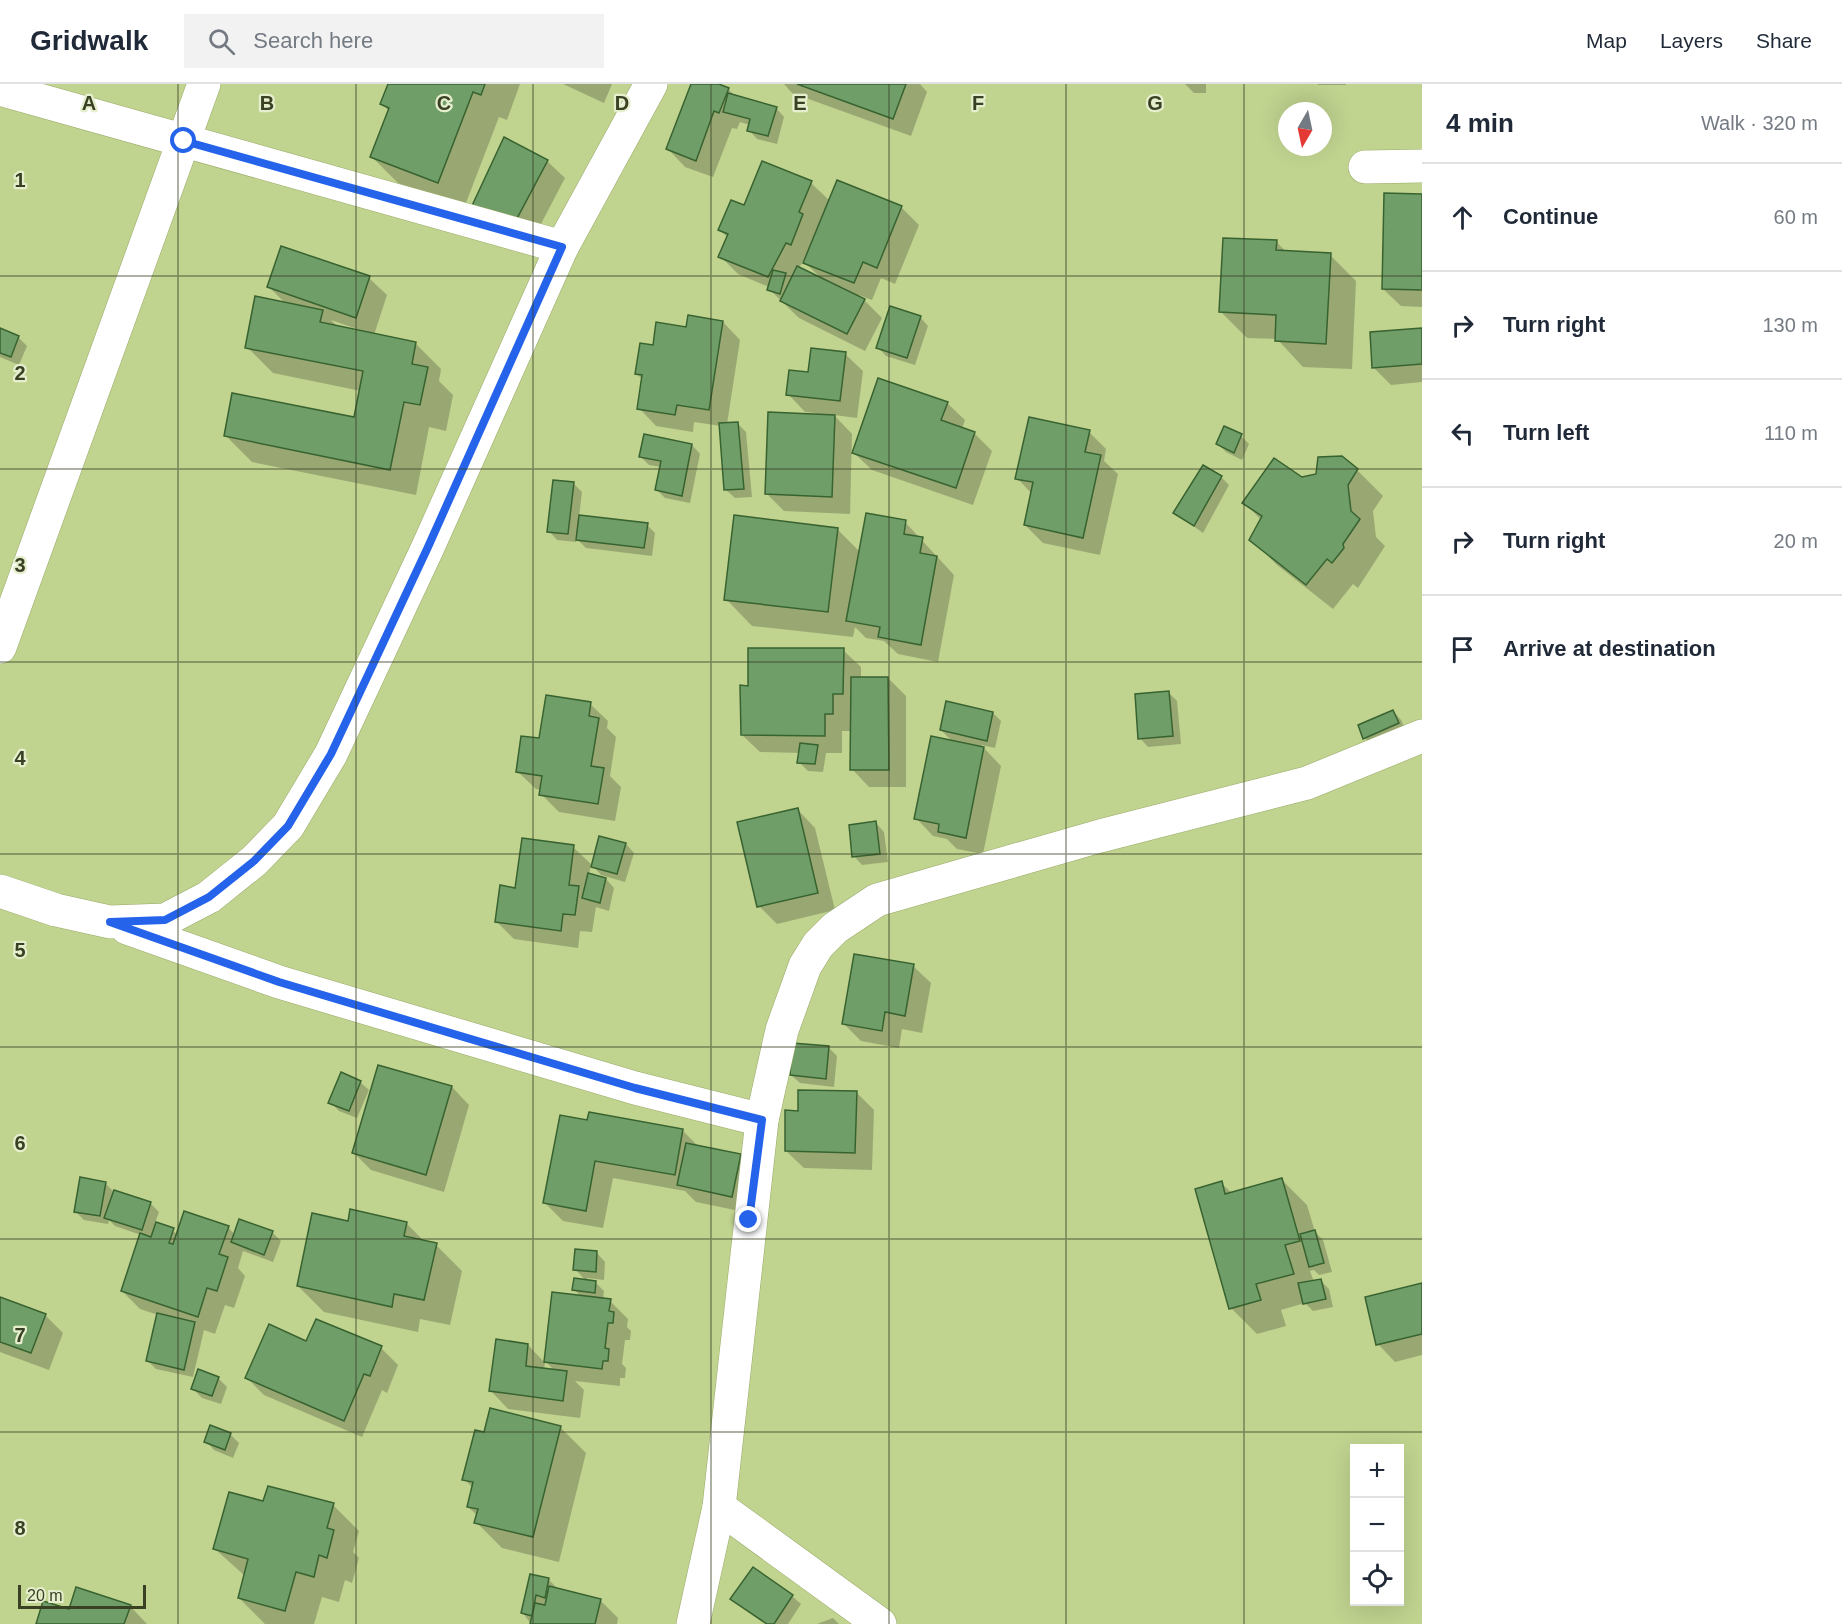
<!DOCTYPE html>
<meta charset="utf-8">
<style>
:root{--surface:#fff;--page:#f2f2f3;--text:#1f2937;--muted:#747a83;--line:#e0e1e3}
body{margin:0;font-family:Arial,sans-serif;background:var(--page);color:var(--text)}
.controls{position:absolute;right:18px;bottom:18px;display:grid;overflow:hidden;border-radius:0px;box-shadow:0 6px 24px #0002}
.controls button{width:54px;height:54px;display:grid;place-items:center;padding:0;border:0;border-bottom:2px solid var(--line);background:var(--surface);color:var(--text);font:30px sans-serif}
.compass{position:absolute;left:1278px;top:18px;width:54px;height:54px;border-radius:50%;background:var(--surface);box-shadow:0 6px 24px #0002;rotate:189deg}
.scale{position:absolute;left:18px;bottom:15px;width:128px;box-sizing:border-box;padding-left:6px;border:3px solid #394024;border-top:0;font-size:16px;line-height:21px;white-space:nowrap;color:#394024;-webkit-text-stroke:4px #e5efcd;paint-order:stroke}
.stop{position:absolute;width:18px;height:18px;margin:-14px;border:4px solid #2563eb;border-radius:50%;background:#fff}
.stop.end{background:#2563eb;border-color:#fff;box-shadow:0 2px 6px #0008}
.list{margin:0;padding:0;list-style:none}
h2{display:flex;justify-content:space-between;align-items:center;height:78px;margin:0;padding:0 24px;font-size:26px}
h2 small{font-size:20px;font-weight:400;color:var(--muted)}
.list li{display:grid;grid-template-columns:39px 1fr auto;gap:18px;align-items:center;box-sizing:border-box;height:108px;padding:0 24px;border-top:2px solid var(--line)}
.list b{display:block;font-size:22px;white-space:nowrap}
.list em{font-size:20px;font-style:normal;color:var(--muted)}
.icon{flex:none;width:33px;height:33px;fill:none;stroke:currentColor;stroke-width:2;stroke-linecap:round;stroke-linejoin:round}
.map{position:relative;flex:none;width:1422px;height:1540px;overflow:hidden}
header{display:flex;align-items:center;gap:36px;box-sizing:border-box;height:84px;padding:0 30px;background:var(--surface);border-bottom:2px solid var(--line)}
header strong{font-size:28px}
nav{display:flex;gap:33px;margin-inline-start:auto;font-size:21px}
.search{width:420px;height:54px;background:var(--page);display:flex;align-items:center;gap:15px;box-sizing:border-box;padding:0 21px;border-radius:0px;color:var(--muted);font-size:22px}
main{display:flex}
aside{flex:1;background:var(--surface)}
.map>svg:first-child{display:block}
</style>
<header>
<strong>Gridwalk</strong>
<div class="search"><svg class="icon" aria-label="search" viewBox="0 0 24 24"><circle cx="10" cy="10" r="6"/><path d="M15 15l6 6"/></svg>Search here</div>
<nav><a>Map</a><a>Layers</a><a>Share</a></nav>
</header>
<main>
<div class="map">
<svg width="1422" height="1540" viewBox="0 0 1422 1540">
<rect width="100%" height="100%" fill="#c0d38f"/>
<g fill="#0003" fill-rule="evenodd">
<polygon points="390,0 520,0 507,36 499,33 464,124 398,99 372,73 389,27 382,20"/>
<polygon points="563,0 612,0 604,19"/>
<polygon points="692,0 714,0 728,5 735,12 776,24 784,33 777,60 757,55 749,46 750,41 740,38 737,45 732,44 713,93 685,83 668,65"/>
<polygon points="784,0 920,0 927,8 911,52 792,9"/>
<polygon points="1185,0 1206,0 1206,9 1194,9"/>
<polygon points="1317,0 1346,0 1346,1 1319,1"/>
<polygon points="547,77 565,94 532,157 472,126"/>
<path d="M811,99L830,117L901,123L919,141L895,200L881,194L872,216L859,211L882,234L865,267L799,234L769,205V203L738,190L720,172L728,154L720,146L745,123ZM803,177L821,194L799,184Z"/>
<polygon points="1422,111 1422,223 1401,222 1383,205"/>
<polygon points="1276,157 1287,169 1330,171 1356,197 1352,285 1303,283 1277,255 1247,254 1221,228"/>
<path d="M369,194L387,211L374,251L415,259L441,285L439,297L453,311L446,347L429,343L416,411L252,378L226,352L355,335L361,307L273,289L247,263L286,220L269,203ZM331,236L360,246L359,248L338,243Z"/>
<polygon points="920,233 928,242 915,281 886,272 878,263"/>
<polygon points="723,238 740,256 727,340 738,340 746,348 752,413 735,414 726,406 721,342 694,338 693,348 656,342 639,324 643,296 637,290 654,263 687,245"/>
<polygon points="0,246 18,253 27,262 19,281 0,273"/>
<polygon points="1422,246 1422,298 1391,301 1373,283"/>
<polygon points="845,270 863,287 857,334 834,331 852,350 850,430 784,427 766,409 815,329 805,328 788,310 810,290"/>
<polygon points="947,319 965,336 962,345 974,349 992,367 973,421 872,386 854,369"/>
<polygon points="1089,348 1106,365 1104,377 1118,390 1100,471 1043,459 1025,441 1032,410 1017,394"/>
<polygon points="1241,352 1249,360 1242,376 1226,368 1218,360"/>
<polygon points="692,361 700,370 690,419 665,414 657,406 661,383 649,381 640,372"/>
<polygon points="1357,386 1383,412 1373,427 1376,453 1385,462 1358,504 1353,500 1333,525 1277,481 1251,455 1261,436 1244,418 1301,394"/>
<polygon points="1221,393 1229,401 1203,449 1175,429"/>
<polygon points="574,400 582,408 579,433 647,441 655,449 652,472 586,464 576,454 576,458 557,456 549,447"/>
<polygon points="905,438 954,491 938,578 898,570 884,557 866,554 855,543 853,553 752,542 726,515 837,445 861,469"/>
<polygon points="843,566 861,583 861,594 888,594 906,612 906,703 869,703 852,685 852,647 842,647 842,669 826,669 823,688 808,687 799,678 800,669 760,668 742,651 750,603"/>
<polygon points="1169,609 1177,617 1181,660 1148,663 1140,654"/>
<polygon points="590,620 608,637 607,644 616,653 610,692 621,703 615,737 559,728 541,710 541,706 536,705 518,688 540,655"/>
<polygon points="1393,627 1401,636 1406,647 1373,662 1365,654"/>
<polygon points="993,629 1001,637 995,664 981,661 1001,682 983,770 957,765 947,755 933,752 916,734 953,658 941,646"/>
<polygon points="798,726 815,744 835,826 777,840 759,822"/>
<polygon points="876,739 884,748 888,778 862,781 854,772"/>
<polygon points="626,760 634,769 625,798 601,791 593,782"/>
<polygon points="573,763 591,780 589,791 606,795 614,804 609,827 596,823 592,848 580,847 578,864 514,855 496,837 517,805"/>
<polygon points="913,882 931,899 922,949 902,945 899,964 861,957 844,940"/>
<polygon points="829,964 837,972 834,1003 800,999 791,991"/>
<polygon points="360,998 369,1006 357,1034 339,1027 330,1018"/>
<polygon points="452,1003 469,1021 444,1108 371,1086 354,1069"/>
<polygon points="856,1008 874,1026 872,1086 804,1084 786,1067 799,1029"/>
<polygon points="589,1038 682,1046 699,1063 740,1072 758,1089 749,1129 696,1118 685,1107 613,1094 603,1144 563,1137 545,1119"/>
<polygon points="81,1095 106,1100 113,1107 151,1120 159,1128 155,1139 178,1150 228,1143 235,1151 272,1148 281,1157 273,1178 243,1167 238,1184 245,1192 234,1224 225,1221 215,1250 204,1246 193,1293 156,1285 147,1276 158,1231 140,1225 122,1207 141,1151 115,1142 109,1136 108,1140 84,1136 75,1127"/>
<polygon points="1281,1095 1307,1121 1315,1148 1323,1156 1332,1188 1319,1191 1314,1186 1310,1187 1314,1198 1320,1196 1329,1205 1333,1223 1313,1227 1305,1219 1281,1226 1286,1242 1257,1250 1231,1224 1221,1099 1232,1109"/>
<polygon points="349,1139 406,1139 425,1158 436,1161 462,1187 450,1241 420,1235 418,1248 324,1228 298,1202"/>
<polygon points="597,1169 605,1178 604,1196 587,1194 587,1197 595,1198 604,1207 603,1216 610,1217 628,1235 627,1243 631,1247 630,1256 625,1256 622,1280 626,1284 625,1294 620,1294 620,1302 575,1297 584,1306 580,1334 508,1325 491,1307 528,1261 545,1279 544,1286 555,1287 546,1278 582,1214 574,1205 586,1197 575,1185"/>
<polygon points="1422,1200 1422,1271 1395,1278 1378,1260"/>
<polygon points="0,1215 45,1231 63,1249 49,1286 0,1268"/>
<polygon points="307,1259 381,1264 398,1281 387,1309 382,1306 362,1353 264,1311 247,1294"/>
<polygon points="218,1294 227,1303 221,1320 202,1314 193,1305"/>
<polygon points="560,1343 586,1369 559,1478 502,1464 476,1438 478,1432 468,1423 473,1404 464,1395 485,1350"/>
<polygon points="230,1350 239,1359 233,1374 214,1366 206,1357"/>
<polygon points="333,1421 359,1447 353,1468 359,1474 352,1499 345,1496 339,1518 322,1513 314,1540 265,1540 239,1514 245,1492 215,1465"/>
<polygon points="531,1492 549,1496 557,1504 600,1516 618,1534 617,1540 531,1540 523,1529"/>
<polygon points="792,1512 801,1520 788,1540 765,1540 732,1515"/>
<polygon points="130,1522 147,1540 37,1540 70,1527"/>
<polygon points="833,1534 839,1540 817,1540"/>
</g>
<g fill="#709e68" stroke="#386330" stroke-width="1.5">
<polygon points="388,0 485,0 481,11 473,8 438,99 370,73 389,24 380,20"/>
<polygon points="691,0 719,0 729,4 719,29 714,27 696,77 666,65"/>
<polygon points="797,0 906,0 893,35"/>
<polygon points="728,9 777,23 768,52 747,47 750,35 723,28"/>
<polygon points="504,53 548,76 514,140 470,126"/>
<polygon points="762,77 812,97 799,128 803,130 791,161 786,159 768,193 718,173 728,150 718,146 731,116 744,121"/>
<polygon points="837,96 902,122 877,184 863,178 854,199 803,179"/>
<polygon points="1384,109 1422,110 1422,206 1382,205"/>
<polygon points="1223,154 1277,156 1276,166 1331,169 1326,260 1275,257 1276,231 1219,228"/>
<polygon points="281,162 370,192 356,234 267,203"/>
<polygon points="797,182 865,215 847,250 780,217"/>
<polygon points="773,186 786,189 780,210 767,206"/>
<polygon points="255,212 323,226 320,238 416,258 412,280 428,283 420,321 404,318 390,386 224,352 232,309 354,333 363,287 245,264"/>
<polygon points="890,222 921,232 907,274 876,264"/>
<polygon points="688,231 723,237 709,326 677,321 675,331 637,325 642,291 635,290 640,259 653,261 656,238 686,243"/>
<polygon points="0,244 19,252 11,273 0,269"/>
<polygon points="1422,244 1422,280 1372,284 1370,248"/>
<polygon points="811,264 846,268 840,317 786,311 789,286 808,288"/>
<polygon points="878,294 948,318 941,336 975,348 956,404 852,369"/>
<polygon points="768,328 835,331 832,413 765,410"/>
<polygon points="1029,333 1090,346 1085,368 1101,371 1083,454 1024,441 1033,398 1015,395"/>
<polygon points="738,338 744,405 724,406 719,339"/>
<polygon points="1224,342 1242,350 1234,369 1216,360"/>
<polygon points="644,350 692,360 682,412 655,406 661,377 639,373"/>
<polygon points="1342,372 1358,385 1348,401 1351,427 1360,435 1343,460 1344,464 1332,479 1327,475 1306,501 1249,456 1262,432 1242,419 1274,374 1302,393 1316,390 1318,373"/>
<polygon points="1203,381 1222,392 1194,442 1173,429"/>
<polygon points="553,396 574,398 568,450 547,448"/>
<polygon points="866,429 906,436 904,450 923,453 920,469 937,472 921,561 878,553 880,543 846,537"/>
<polygon points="579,431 648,439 644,464 576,456"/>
<polygon points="734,431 838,444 828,528 724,516"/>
<polygon points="748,564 844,564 843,610 833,610 833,630 825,630 825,652 741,651 740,601 748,602"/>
<polygon points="851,593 888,593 889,686 850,686"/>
<polygon points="1169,607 1173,652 1138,655 1135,610"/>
<polygon points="546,611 591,618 589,632 599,634 591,682 604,684 598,720 539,711 542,692 516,688 521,652 539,654"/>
<polygon points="946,617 993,628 987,657 940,646"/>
<polygon points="1393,626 1399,639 1363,655 1358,641"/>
<polygon points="931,652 984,663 966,754 938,748 939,740 914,735"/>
<polygon points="800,659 818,661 815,680 797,679"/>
<polygon points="798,724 818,809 757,823 737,738"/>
<polygon points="876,737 880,770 852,773 849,741"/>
<polygon points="599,752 626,759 617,790 591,783"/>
<polygon points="522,754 574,761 569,801 579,802 575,831 563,830 561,847 495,838 500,801 515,804"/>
<polygon points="588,789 606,794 600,819 582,814"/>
<polygon points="854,870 914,880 905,932 885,928 882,947 842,940"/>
<polygon points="792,959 829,962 826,995 790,991"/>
<polygon points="378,981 452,1002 426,1091 352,1069"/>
<polygon points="341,988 361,997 349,1027 328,1019"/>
<polygon points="798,1006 857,1007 855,1069 785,1067 785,1026 798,1027"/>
<polygon points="589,1028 683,1045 675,1091 595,1077 586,1127 543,1119 560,1031 587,1036"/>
<polygon points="686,1059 741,1070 732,1113 677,1101"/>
<polygon points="80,1093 106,1098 100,1132 74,1128"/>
<polygon points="1282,1094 1300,1157 1285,1161 1294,1190 1256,1200 1261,1216 1229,1225 1195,1105 1222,1097 1225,1110"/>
<polygon points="114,1106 151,1118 142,1146 104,1134"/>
<polygon points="350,1125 407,1138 404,1152 437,1159 424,1216 394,1210 392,1223 297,1202 312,1129 348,1137"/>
<polygon points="184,1127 229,1142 219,1170 228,1173 217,1207 207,1204 198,1233 121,1207 140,1149 151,1153 156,1138 174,1144 169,1159 173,1160"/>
<polygon points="239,1135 273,1147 264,1171 231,1158"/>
<polygon points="1315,1146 1324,1179 1309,1183 1300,1150"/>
<polygon points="575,1165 597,1167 596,1188 573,1186"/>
<polygon points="574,1194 596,1197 595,1209 572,1206"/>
<polygon points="1321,1195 1326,1215 1303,1220 1298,1199"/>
<polygon points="1422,1199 1422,1250 1376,1261 1365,1213"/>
<polygon points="552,1208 611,1215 609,1227 614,1228 613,1239 608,1239 605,1264 609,1265 608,1277 603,1277 602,1285 544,1278"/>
<polygon points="0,1213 46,1230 31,1269 0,1258"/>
<polygon points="157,1229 195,1238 184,1286 146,1277"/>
<polygon points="316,1235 382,1262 370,1292 364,1290 344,1337 245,1294 269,1240 306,1257"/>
<polygon points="496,1255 528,1260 526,1282 567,1287 563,1317 489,1307"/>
<polygon points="198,1285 219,1293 212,1312 191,1305"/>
<polygon points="490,1324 561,1342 533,1453 474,1439 478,1425 467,1423 473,1398 462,1396 475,1346 484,1348"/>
<polygon points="210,1341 231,1349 225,1366 204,1358"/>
<polygon points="268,1402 334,1419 327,1444 334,1446 327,1474 319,1471 314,1493 296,1488 285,1527 238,1514 248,1475 213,1465 229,1408 263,1417"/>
<polygon points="753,1483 793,1511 774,1540 767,1540 730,1515"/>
<polygon points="530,1490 549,1494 545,1514 536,1511 532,1532 521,1529"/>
<polygon points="549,1502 601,1515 595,1540 530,1540 535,1519 545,1521"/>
<polygon points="76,1503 131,1521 124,1540 36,1540 43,1517 69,1525"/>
</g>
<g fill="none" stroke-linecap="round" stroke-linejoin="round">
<g stroke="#99aa68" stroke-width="34">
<g id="minor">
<polyline points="0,5 562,163"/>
<polyline points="1365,83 1422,82"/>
<polyline points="0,563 204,0"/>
<polyline points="0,807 56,826 110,838 165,836 209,813 254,777 288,742 331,670 428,463 562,163 651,0"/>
<polyline points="127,844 279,898 635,1004 762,1036"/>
<polyline points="693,1540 719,1423"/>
<polyline points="880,1540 719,1423 762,1036 782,946 805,882 818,861 835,844 877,816 1100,752 1307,699 1422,652"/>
</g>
</g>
<use href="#minor" stroke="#fff" stroke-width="33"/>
</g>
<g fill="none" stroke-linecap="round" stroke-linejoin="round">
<polyline stroke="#2563eb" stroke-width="8" points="184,57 562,163 428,463 331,670 288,742 254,777 209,813 165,836 110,838 279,898 635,1004 762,1036 749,1136"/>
</g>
<path fill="none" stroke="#394024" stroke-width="1.5" stroke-opacity="0.55" d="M178,0V1540M356,0V1540M533,0V1540M711,0V1540M889,0V1540M1066,0V1540M1244,0V1540M0,192H1422M0,385H1422M0,578H1422M0,770H1422M0,963H1422M0,1155H1422M0,1348H1422"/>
<g font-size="20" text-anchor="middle" font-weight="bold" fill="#394024" stroke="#e5efcd" stroke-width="4.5" stroke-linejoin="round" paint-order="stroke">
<text x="89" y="26">A</text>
<text x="267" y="26">B</text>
<text x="444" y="26">C</text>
<text x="622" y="26">D</text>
<text x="800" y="26">E</text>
<text x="978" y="26">F</text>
<text x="1155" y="26">G</text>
<text x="20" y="103">1</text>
<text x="20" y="296">2</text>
<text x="20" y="488">3</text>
<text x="20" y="681">4</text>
<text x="20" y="873">5</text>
<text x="20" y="1066">6</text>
<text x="20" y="1258">7</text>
<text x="20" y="1451">8</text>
</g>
</svg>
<div class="controls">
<button>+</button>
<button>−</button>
<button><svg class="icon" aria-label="locate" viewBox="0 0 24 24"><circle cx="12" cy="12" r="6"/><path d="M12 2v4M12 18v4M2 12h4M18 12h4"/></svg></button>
</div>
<svg class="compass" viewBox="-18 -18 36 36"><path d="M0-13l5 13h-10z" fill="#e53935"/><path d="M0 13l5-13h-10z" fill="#747a83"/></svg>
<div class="scale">20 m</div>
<div class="stop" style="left:184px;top:57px"></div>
<div class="stop end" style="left:749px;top:1136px"></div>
</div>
<aside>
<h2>4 min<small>Walk · 320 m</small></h2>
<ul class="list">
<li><svg class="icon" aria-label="ahead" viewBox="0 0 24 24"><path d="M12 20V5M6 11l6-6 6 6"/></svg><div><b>Continue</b></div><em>60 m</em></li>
<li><svg class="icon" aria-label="right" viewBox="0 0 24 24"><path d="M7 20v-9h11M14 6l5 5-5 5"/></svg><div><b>Turn right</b></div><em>130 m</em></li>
<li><svg class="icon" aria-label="left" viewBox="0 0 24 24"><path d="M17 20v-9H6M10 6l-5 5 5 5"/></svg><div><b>Turn left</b></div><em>110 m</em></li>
<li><svg class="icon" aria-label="right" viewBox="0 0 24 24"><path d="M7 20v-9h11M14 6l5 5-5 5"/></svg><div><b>Turn right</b></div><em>20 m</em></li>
<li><svg class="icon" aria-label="arrive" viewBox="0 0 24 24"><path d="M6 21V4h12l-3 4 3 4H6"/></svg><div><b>Arrive at destination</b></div></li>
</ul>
</aside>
</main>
